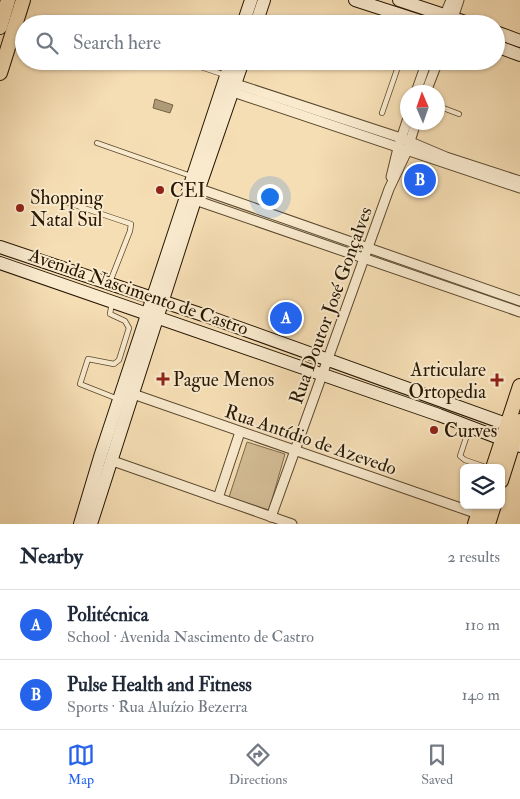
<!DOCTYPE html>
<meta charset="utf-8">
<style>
:root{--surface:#fff;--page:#f6f6f7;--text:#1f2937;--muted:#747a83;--line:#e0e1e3;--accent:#2563eb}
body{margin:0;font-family:"IM FELL Double Pica",serif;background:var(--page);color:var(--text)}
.controls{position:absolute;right:15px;bottom:15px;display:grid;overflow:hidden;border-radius:8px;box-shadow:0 1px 4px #0004}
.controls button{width:45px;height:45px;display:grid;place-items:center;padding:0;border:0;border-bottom:1px solid var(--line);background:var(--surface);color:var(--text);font:25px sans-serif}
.compass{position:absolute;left:400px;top:85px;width:45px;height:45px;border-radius:50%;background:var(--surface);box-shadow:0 1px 4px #0004;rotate:358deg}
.you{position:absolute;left:269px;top:196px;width:18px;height:18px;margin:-12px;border:4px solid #fff;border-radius:50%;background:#1a73e8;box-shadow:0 0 0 8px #1a73e833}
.badge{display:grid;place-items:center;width:32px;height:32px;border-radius:50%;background:var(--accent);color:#fff;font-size:16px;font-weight:700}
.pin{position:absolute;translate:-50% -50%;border:2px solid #fff;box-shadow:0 1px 5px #0006}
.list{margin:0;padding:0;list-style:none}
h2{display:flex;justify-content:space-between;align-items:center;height:65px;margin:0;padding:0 20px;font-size:21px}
h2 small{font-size:16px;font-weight:400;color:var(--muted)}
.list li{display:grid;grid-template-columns:32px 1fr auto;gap:15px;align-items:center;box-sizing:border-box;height:70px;padding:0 20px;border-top:1px solid var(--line)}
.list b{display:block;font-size:19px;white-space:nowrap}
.list p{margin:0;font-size:16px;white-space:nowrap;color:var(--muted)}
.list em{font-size:16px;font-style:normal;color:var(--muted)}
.icon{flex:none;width:28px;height:28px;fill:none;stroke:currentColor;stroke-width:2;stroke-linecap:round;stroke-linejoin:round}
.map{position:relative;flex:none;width:520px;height:524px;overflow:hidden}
.search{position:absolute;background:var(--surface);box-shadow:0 1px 4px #0004;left:15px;right:15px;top:15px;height:55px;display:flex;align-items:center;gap:12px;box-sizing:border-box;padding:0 18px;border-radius:28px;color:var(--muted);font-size:19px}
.sheet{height:205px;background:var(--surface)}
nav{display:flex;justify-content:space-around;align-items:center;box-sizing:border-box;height:70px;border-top:1px solid var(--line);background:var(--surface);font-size:14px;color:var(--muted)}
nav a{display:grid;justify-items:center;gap:2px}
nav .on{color:var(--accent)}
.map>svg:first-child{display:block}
</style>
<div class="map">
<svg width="520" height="524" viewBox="0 0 520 524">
<rect width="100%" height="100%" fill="#f6deb4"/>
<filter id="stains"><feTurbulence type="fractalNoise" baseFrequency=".004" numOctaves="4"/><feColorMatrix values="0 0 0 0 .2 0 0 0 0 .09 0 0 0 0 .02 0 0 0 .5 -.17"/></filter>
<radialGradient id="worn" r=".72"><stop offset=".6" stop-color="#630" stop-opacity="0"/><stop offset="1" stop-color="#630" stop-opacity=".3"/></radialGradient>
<polygon fill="#d3bc96" stroke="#7c694c" points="247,442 285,454 269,510 229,497"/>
<polygon fill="#af9a77" stroke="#786548" points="155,99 173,105 170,113 153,108"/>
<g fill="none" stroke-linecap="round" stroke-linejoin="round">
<g stroke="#5a482e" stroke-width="6">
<g id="service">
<polyline points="183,61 225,75"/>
<polyline points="438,106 459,114"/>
<polyline points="382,113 400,61"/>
<polyline points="97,143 191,176"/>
<polyline points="63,201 131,224 130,231 110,282"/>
<polyline points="112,302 110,314 125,321 129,328 119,360 114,364 88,359 80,384 118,399"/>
<polyline points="469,429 460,456 465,460 488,468"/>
</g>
</g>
<g stroke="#5a482e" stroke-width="11">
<g id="minor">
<polyline points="441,24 451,0"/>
<polyline points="451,24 459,0"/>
<polyline points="236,84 401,138 446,157 520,181"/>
<polyline points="233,92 520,188"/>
<polyline points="416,92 427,61"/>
<polyline points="426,92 438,61"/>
<polyline points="391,177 398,148 408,118"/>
<polyline points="200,189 520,301"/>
<polyline points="195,200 520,312"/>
<polyline points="133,394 478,514"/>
<polyline points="110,460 292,524"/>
<polyline points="218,498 240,432"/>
<polyline points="271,517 389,189 407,151 416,122"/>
</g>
</g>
<g stroke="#261602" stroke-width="14">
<g id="secondary">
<polyline points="355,0 429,24"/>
<polyline points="399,0 471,24"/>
<polyline points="243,24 251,0"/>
<polyline points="256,24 264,0"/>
<polyline points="496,32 520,41"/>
<polyline points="496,46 520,55"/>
<polyline points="0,247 209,317 517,428"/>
<polyline points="0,263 439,415 520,446"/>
<polyline points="80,524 100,457 231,61"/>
<polyline points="91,524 195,200 243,61"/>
</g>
</g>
<g stroke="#261602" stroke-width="16">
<g id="primary">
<polyline points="0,27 8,0"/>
<polyline points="0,73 23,0"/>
</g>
</g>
<g stroke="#261602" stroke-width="16">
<g id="trunk">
<polyline points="493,468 520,386"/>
<polyline points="501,481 520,421"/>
<polyline points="475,524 481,505"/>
<polyline points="488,524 494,505"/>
</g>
</g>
<use href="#service" stroke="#f9eace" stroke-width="4.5"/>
<use href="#minor" stroke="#f9eace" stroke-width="9"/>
<use href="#secondary" stroke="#f9eace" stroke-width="12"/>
<use href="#primary" stroke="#f6deb4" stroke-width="14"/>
<use href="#trunk" stroke="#f6deb4" stroke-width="14"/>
</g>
<g fill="#8f2418" stroke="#f9eace" stroke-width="2">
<circle cx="160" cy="190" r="5"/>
<circle cx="20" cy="208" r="5"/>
<path d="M160.5 371.5h5v5h5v5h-5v5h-5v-5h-5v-5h5z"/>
<path d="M494.5 372.5h5v5h5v5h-5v5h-5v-5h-5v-5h5z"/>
<circle cx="434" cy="430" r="5"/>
</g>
<g text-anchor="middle" stroke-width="4" stroke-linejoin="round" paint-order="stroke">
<g font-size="19" fill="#261602" stroke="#f9eace" text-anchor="start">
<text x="170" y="197">CEI</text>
<text x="30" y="204">Shopping<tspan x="30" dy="22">Natal Sul</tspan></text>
<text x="486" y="376" text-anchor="end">Articulare<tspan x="486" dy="22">Ortopedia</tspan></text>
<text x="173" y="386">Pague Menos</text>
<text x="444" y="437">Curves</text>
</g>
<g font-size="19" fill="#261602" stroke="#f9eace">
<text transform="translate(139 291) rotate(19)" y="7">Avenida Nascimento de Castro</text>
<text transform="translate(330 305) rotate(-70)" y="7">Rua Doutor José Gonçalves</text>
<text transform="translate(311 439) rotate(19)" y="7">Rua Antídio de Azevedo</text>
</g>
</g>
<rect width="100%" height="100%" filter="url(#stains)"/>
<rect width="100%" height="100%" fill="url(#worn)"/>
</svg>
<div class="controls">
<button><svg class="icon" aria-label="layers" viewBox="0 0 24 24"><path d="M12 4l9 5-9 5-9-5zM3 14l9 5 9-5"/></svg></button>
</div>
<svg class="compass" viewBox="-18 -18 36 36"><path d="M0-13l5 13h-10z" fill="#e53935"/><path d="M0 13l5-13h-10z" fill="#747a83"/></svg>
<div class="you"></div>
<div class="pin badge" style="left:286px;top:318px">A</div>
<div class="pin badge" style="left:420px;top:180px">B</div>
<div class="search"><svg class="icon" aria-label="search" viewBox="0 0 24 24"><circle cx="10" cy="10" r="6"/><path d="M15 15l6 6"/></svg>Search here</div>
</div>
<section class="sheet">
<h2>Nearby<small>2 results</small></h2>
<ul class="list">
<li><span class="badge">A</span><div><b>Politécnica</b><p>School · Avenida Nascimento de Castro</p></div><em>110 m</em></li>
<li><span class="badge">B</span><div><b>Pulse Health and Fitness</b><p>Sports · Rua Aluízio Bezerra</p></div><em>140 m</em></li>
</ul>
</section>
<nav>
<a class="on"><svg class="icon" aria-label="map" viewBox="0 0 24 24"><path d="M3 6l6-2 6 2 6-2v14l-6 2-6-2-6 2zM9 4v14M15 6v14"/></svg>Map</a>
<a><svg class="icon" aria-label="directions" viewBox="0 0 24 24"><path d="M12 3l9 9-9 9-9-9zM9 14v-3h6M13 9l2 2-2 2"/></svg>Directions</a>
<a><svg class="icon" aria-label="saved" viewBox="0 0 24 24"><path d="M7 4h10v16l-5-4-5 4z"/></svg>Saved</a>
</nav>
